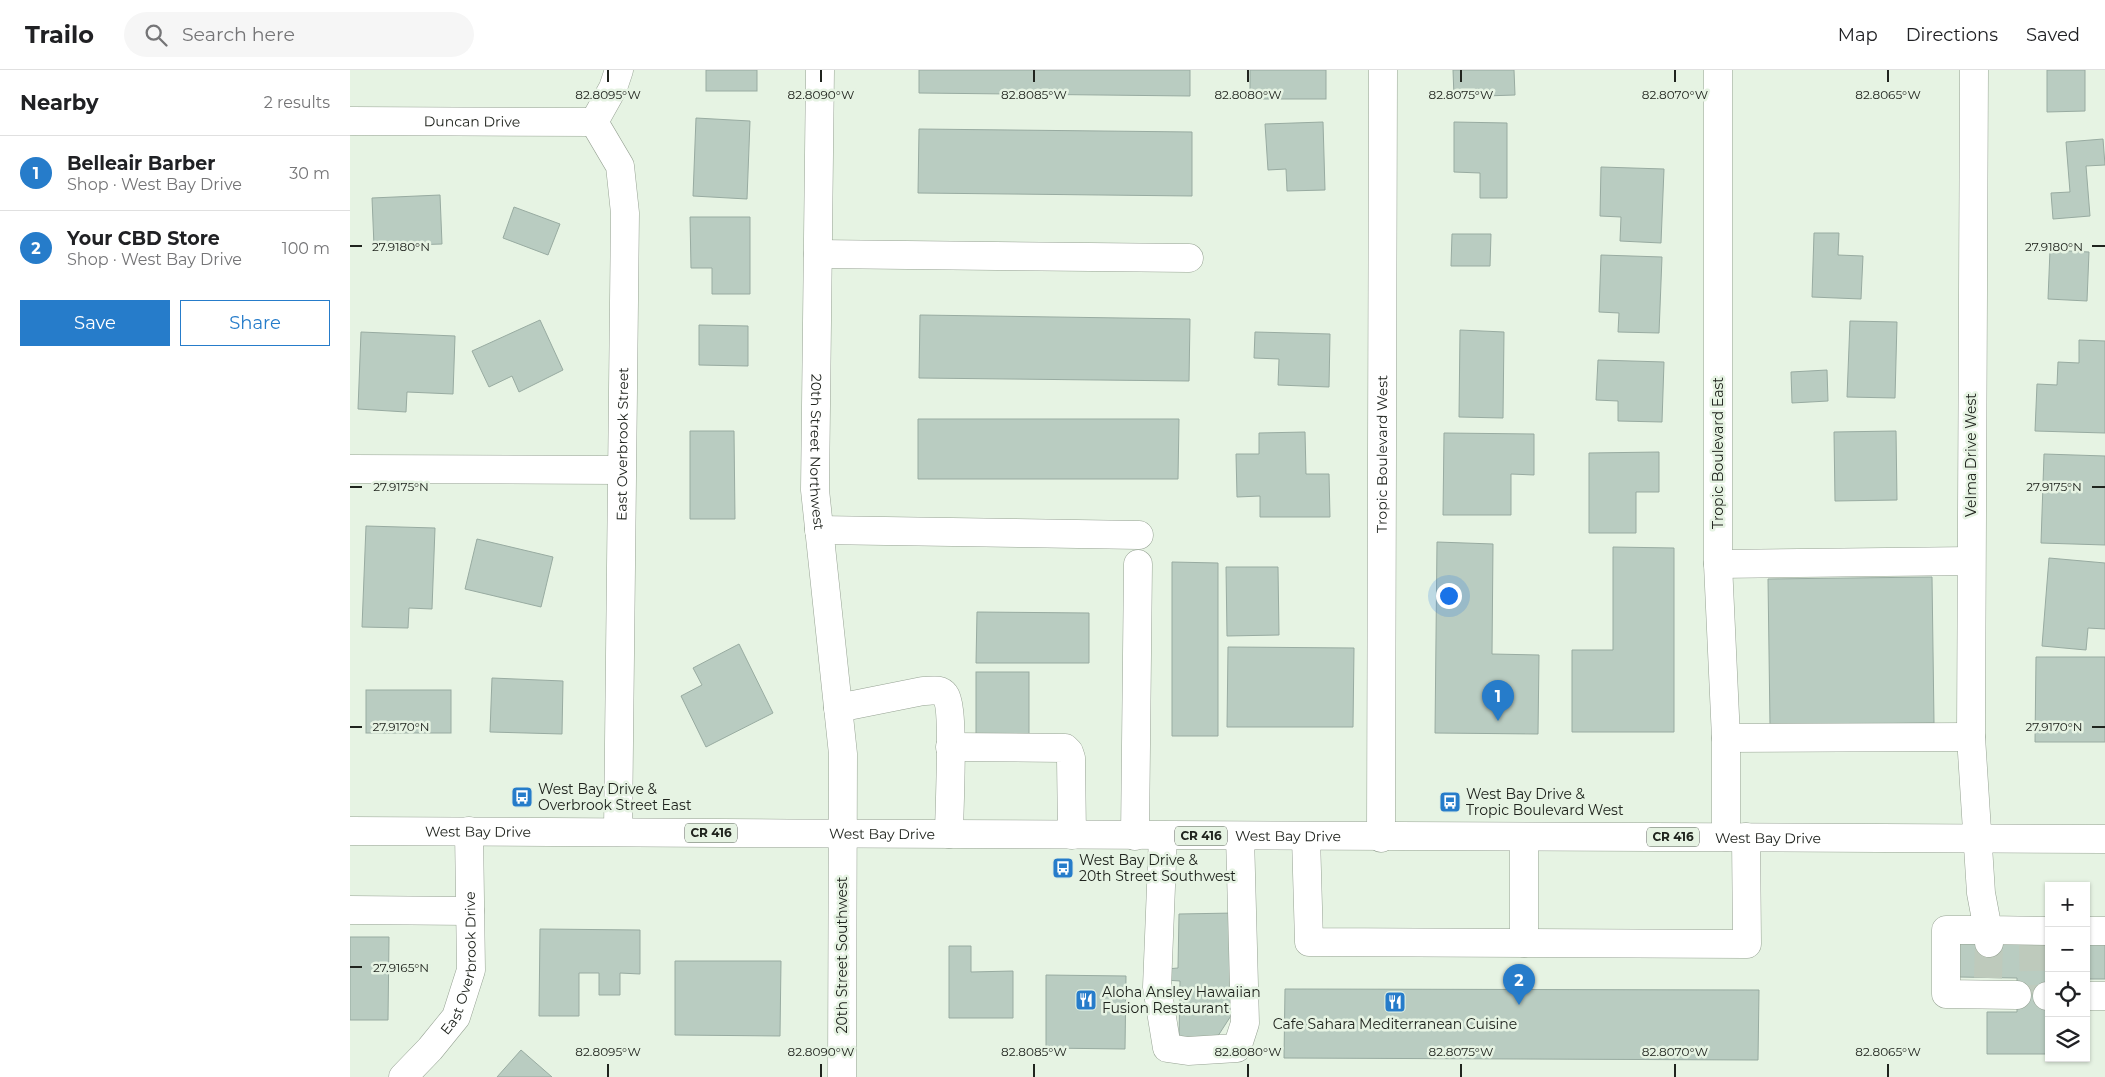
<!DOCTYPE html>
<meta charset="utf-8">
<style>
:root{--surface:#fff;--page:#f6f6f6;--text:#202124;--muted:#757577;--line:#e0e0e0;--accent:#267cca}
body{margin:0;font-family:Montserrat,sans-serif;background:var(--page);color:var(--text)}
.controls{position:absolute;right:15px;bottom:15px;display:grid;overflow:hidden;border-radius:0px;box-shadow:0 1px 4px #0004}
.controls button{width:45px;height:45px;display:grid;place-items:center;padding:0;border:0;border-bottom:1px solid var(--line);background:var(--surface);color:var(--text);font:25px sans-serif}
.you{position:absolute;left:1098px;top:525px;width:18px;height:18px;margin:-12px;border:4px solid #fff;border-radius:50%;background:#1a73e8;box-shadow:0 0 0 8px #1a73e833}
.badge{display:grid;place-items:center;width:32px;height:32px;border-radius:50%;background:var(--accent);color:#fff;font-size:16px;font-weight:700}
.pin{position:absolute;translate:-50% -41px;filter:drop-shadow(0 1px 2px #0008)}
.pin::after{content:'';position:absolute;top:26px;width:18px;height:15px;background:inherit;clip-path:polygon(0 0,100% 0,50% 100%)}
.list{margin:0;padding:0;list-style:none}
h2{display:flex;justify-content:space-between;align-items:center;height:65px;margin:0;padding:0 20px;font-size:21px}
h2 small{font-size:16px;font-weight:400;color:var(--muted)}
.list li{display:grid;grid-template-columns:32px 1fr auto;gap:15px;align-items:center;box-sizing:border-box;height:75px;padding:0 20px;border-top:1px solid var(--line)}
.list b{display:block;font-size:19px;white-space:nowrap}
.list p{margin:0;font-size:16px;white-space:nowrap;color:var(--muted)}
.list em{font-size:16px;font-style:normal;color:var(--muted)}
.actions{display:flex;gap:10px;padding:15px 20px}
.actions a{flex:1;padding:11px 0;border:1px solid var(--accent);border-radius:0px;text-align:center;font-size:18px;color:var(--accent)}
.actions .main{background:var(--accent);color:#fff}
.icon{flex:none;width:28px;height:28px;fill:none;stroke:currentColor;stroke-width:2;stroke-linecap:round;stroke-linejoin:round}
.map{position:relative;flex:none;width:1755px;height:1007px;overflow:hidden}
header{display:flex;align-items:center;gap:30px;box-sizing:border-box;height:70px;padding:0 25px;background:var(--surface);border-bottom:1px solid var(--line)}
header strong{font-size:24px}
nav{display:flex;gap:28px;margin-inline-start:auto;font-size:18px}
.search{width:350px;height:45px;background:var(--page);display:flex;align-items:center;gap:12px;box-sizing:border-box;padding:0 18px;border-radius:28px;color:var(--muted);font-size:19px}
main{display:flex}
aside{flex:1;background:var(--surface)}
.map>svg:first-child{display:block}
</style>
<header>
<strong>Trailo</strong>
<div class="search"><svg class="icon" aria-label="search" viewBox="0 0 24 24"><circle cx="10" cy="10" r="6"/><path d="M15 15l6 6"/></svg>Search here</div>
<nav><a>Map</a><a>Directions</a><a>Saved</a></nav>
</header>
<main>
<aside>
<h2>Nearby<small>2 results</small></h2>
<ul class="list">
<li><span class="badge">1</span><div><b>Belleair Barber</b><p>Shop · West Bay Drive</p></div><em>30 m</em></li>
<li><span class="badge">2</span><div><b>Your CBD Store</b><p>Shop · West Bay Drive</p></div><em>100 m</em></li>
</ul>
<div class="actions"><a class="main">Save</a><a>Share</a></div>
</aside>
<div class="map">
<svg width="1755" height="1007" viewBox="0 0 1755 1007">
<rect width="100%" height="100%" fill="#e6f3e3"/>
<g fill="#b9ccc1" stroke="#98aba1">
<rect x="356" y="0" width="51" height="21"/>
<polygon points="569,0 840,0 840,26 569,23"/>
<rect x="900" y="0" width="76" height="29"/>
<polygon points="1103,0 1164,0 1165,25 1104,27"/>
<polygon points="1697,0 1735,0 1735,41 1697,42"/>
<polygon points="346,48 400,51 397,129 343,126"/>
<polygon points="973,52 975,120 937,121 936,99 918,100 915,54"/>
<polygon points="1104,52 1157,53 1157,128 1130,128 1130,103 1104,102"/>
<polygon points="569,59 842,62 842,126 568,123"/>
<polygon points="1753,69 1755,95 1736,96 1740,146 1703,149 1701,123 1720,122 1716,72"/>
<polygon points="1251,97 1314,99 1311,173 1270,171 1271,147 1250,146"/>
<polygon points="90,125 92,174 24,176 22,128"/>
<polygon points="164,137 210,154 198,185 153,168"/>
<polygon points="340,147 400,147 400,224 362,224 362,198 341,198"/>
<polygon points="1464,163 1489,163 1488,185 1513,186 1511,229 1462,227"/>
<polygon points="1102,164 1141,164 1140,196 1101,196"/>
<polygon points="1700,180 1739,182 1737,231 1698,229"/>
<polygon points="1251,185 1312,187 1309,263 1268,262 1269,243 1249,242"/>
<polygon points="570,245 840,249 839,311 569,308"/>
<polygon points="190,250 213,300 169,322 162,306 139,317 122,281"/>
<polygon points="1500,251 1547,252 1545,328 1497,327"/>
<polygon points="349,255 398,256 398,296 349,295"/>
<polygon points="1110,260 1154,262 1153,348 1109,347"/>
<polygon points="11,262 105,266 103,324 57,322 56,342 8,339"/>
<polygon points="905,262 980,264 979,317 928,315 929,289 904,288"/>
<polygon points="1729,270 1755,271 1755,363 1685,361 1687,314 1707,315 1708,292 1729,293"/>
<polygon points="1248,290 1314,292 1312,352 1268,351 1268,331 1246,330"/>
<polygon points="1477,300 1478,331 1442,333 1441,302"/>
<polygon points="568,349 829,349 828,409 568,409"/>
<polygon points="340,361 384,361 385,449 340,449"/>
<polygon points="1546,361 1547,430 1485,431 1484,362"/>
<polygon points="955,362 956,404 979,404 980,447 910,447 910,426 887,427 886,384 909,384 909,363"/>
<polygon points="1094,363 1184,364 1184,405 1161,404 1161,445 1093,445"/>
<polygon points="1309,382 1309,422 1286,422 1286,463 1239,463 1239,383"/>
<polygon points="1694,384 1755,386 1755,475 1691,473"/>
<polygon points="16,456 85,458 82,539 59,538 58,558 12,557"/>
<polygon points="127,469 203,487 191,537 115,519"/>
<polygon points="1087,472 1143,474 1142,584 1189,585 1188,664 1085,663"/>
<polygon points="1263,477 1324,478 1324,662 1222,662 1222,580 1263,580"/>
<polygon points="1699,488 1755,493 1755,559 1738,558 1736,580 1692,576"/>
<polygon points="822,492 868,493 868,666 822,666"/>
<polygon points="876,497 928,497 929,565 877,566"/>
<polygon points="1582,507 1584,653 1420,655 1418,509"/>
<polygon points="627,542 739,543 739,593 626,593"/>
<polygon points="389,574 423,643 356,677 331,626 352,615 343,598"/>
<polygon points="878,577 1004,578 1003,657 877,657"/>
<polygon points="1686,587 1755,587 1755,672 1685,672"/>
<rect x="626" y="602" width="53" height="67"/>
<polygon points="142,608 213,611 212,664 140,662"/>
<rect x="16" y="620" width="85" height="43"/>
<polygon points="884,843 884,941 866,969 829,969 830,911 815,910 816,899 828,898 829,844"/>
<polygon points="190,859 290,860 290,904 270,903 270,925 249,925 249,903 229,903 229,946 189,946"/>
<polygon points="0,867 39,867 38,950 0,950"/>
<polygon points="1609,872 1699,873 1697,942 1699,942 1699,984 1637,984 1637,942 1667,942 1667,908 1609,907"/>
<rect x="1736" y="874" width="19" height="35"/>
<polygon points="599,876 621,876 621,902 663,901 663,948 599,948"/>
<polygon points="325,891 431,891 430,966 325,965"/>
<polygon points="696,905 776,906 775,979 696,978"/>
<polygon points="935,919 1409,920 1408,990 934,988"/>
<polygon points="171,980 202,1007 147,1007"/>
</g>
<g fill="none" stroke-linecap="round" stroke-linejoin="round">
<g stroke="#becabc" stroke-width="28" stroke-dasharray="28 14" stroke-linecap="butt">
<polyline points="1683,873 1684,925"/>
<polyline points="1638,908 1639,873"/>
</g>
<g stroke="#96a293" stroke-width="29">
<g id="minor">
<path id="s1" d="M470,0L465,420L493,684L492,1007"/>
<polyline points="1368,0 1368,494 1376,668 1376,767"/>
<polyline points="1624,0 1621,667 1631,823 1638,860 1699,861"/>
<path id="s2" d="M0,51L244,52"/>
<polyline points="468,184 839,188"/>
<polyline points="0,399 271,400"/>
<polyline points="469,460 789,465"/>
<polyline points="1368,494 1621,491"/>
<path d="M488,638L573,621C581,621 590,618 595,625C605,637 599,743 599,764"/>
<polyline points="1376,668 1621,667"/>
<polyline points="600,677 715,678 719,682 721,688 722,765"/>
<path id="s3" d="M268,762L275,143L270,96L244,52L263,18L269,0"/>
<polyline points="785,766 788,494"/>
<polyline points="813,766 807,917 817,978 838,981 887,978 895,953 890,766"/>
<polyline points="956,767 959,872 1397,874 1396,767"/>
<polyline points="1174,767 1174,873"/>
<path id="s4" d="M1031,768L1033,0"/>
<polyline points="0,840 120,841"/>
<polyline points="1736,861 1755,861"/>
<polyline points="1639,873 1638,860 1596,860 1596,924 1667,925"/>
<polyline points="1697,926 1699,926"/>
<polyline points="1736,926 1755,926"/>
<path id="s5" d="M53,1007L80,979L106,947L121,900L119,761"/>
</g>
</g>
<g stroke="#96a293" stroke-width="29">
<g id="major">
<path id="s6" d="M0,761C585,764 1170,768 1755,769"/>
</g>
</g>
<use href="#minor" stroke="#fff" stroke-width="28"/>
<use href="#major" stroke="#fff" stroke-width="28"/>
</g>
<path fill="none" stroke="#20241e" stroke-width="2" d="M258,0V12M471,0V12M684,0V12M898,0V12M1111,0V12M1325,0V12M1538,0V12M0,176H12M1742,176H1755M0,417H12M1742,417H1755M0,657H12M1742,657H1755M0,897H12M258,994V1007M471,994V1007M684,994V1007M898,994V1007M1111,994V1007M1325,994V1007M1538,994V1007"/>
<defs>
<g id="bus-square" transform="scale(1.125)"><rect x="-9" y="-9" width="18" height="18" rx="4" fill="#267cca" stroke="#e6f3e3"/><path d="M-5-6H5V4H4V6H2V4H-2V6H-4V4H-5ZM-3.5-4V0h7V-4ZM-3.5 1.2v1.5H-2V1.2ZM2 1.2v1.5H3.5V1.2Z" fill="#fff"/></g>
<g id="restaurant-square" transform="scale(1.125)"><rect x="-9" y="-9" width="18" height="18" rx="4" fill="#267cca" stroke="#e6f3e3"/><path d="M-5-6h1v4h1v-4h1v4h1v-4h1v5L-1.5 .5V6h-2V.5L-5-1ZM5-6V6H3V1.5H1.5Q1.5-4 5-6Z" fill="#fff"/></g>
</defs>
<g fill-rule="evenodd">
<use href="#bus-square" x="172" y="727"/>
<use href="#bus-square" x="1100" y="732"/>
<use href="#bus-square" x="713" y="798"/>
<use href="#restaurant-square" x="736" y="930"/>
<use href="#restaurant-square" x="1045" y="932"/>
</g>
<g text-anchor="middle" stroke-width="5" stroke-linejoin="round" paint-order="stroke">
<g fill="#e6f3e3" stroke="#5b6259" stroke-width="1">
<rect x="335" y="753.5" width="52" height="19" rx="4"/>
<rect x="825" y="756.5" width="52" height="19" rx="4"/>
<rect x="1297" y="757.5" width="52" height="19" rx="4"/>
</g>
<g font-size="12" font-weight="bold" fill="#20241e">
<text x="361" y="767">CR 416</text>
<text x="851" y="770">CR 416</text>
<text x="1323" y="771">CR 416</text>
</g>
<g font-size="14" fill="#20241e" stroke="#e6f3e3">
<text dy="5" stroke="none"><textPath href="#s2" startOffset="122">Duncan Drive</textPath></text>
<text dy="5" stroke="none"><textPath href="#s3" startOffset="388">East Overbrook Street</textPath></text>
<text dy="5" stroke="none"><textPath href="#s1" startOffset="382">20th Street Northwest</textPath></text>
<text transform="translate(1368 383) rotate(-90)" y="5">Tropic Boulevard East</text>
<text dy="5" stroke="none"><textPath href="#s4" startOffset="384">Tropic Boulevard West</textPath></text>
<text transform="translate(1621 385) rotate(-90)" y="5">Velma Drive West</text>
<text dy="5" stroke="none"><textPath href="#s6" startOffset="128">West Bay Drive</textPath></text>
<text dy="5" stroke="none"><textPath href="#s6" startOffset="532">West Bay Drive</textPath></text>
<text dy="5" stroke="none"><textPath href="#s6" startOffset="938">West Bay Drive</textPath></text>
<text dy="5" stroke="none"><textPath href="#s6" startOffset="1418">West Bay Drive</textPath></text>
<text transform="translate(492 885) rotate(-90)" y="5">20th Street Southwest</text>
<text dy="5" stroke="none"><textPath href="#s5" startOffset="134">East Overbrook Drive</textPath></text>
</g>
<g font-size="14" fill="#20241e" stroke="#e6f3e3" text-anchor="start">
<text x="188" y="724">West Bay Drive &amp;<tspan x="188" dy="16">Overbrook Street East</tspan></text>
<text x="1116" y="729">West Bay Drive &amp;<tspan x="1116" dy="16">Tropic Boulevard West</tspan></text>
<text x="729" y="795">West Bay Drive &amp;<tspan x="729" dy="16">20th Street Southwest</tspan></text>
<text x="752" y="927">Aloha Ansley Hawaiian<tspan x="752" dy="16">Fusion Restaurant</tspan></text>
<text x="1045" y="959" text-anchor="middle">Cafe Sahara Mediterranean Cuisine</text>
</g>
</g>
<g font-size="12" text-anchor="middle" fill="#20241e" stroke="#e6f3e3" stroke-width="5" stroke-linejoin="round" paint-order="stroke">
<text x="258" y="29">82.8095°W</text>
<text x="471" y="29">82.8090°W</text>
<text x="684" y="29">82.8085°W</text>
<text x="898" y="29">82.8080°W</text>
<text x="1111" y="29">82.8075°W</text>
<text x="1325" y="29">82.8070°W</text>
<text x="1538" y="29">82.8065°W</text>
<text x="51" y="181">27.9180°N</text>
<text x="1704" y="181">27.9180°N</text>
<text x="51" y="421">27.9175°N</text>
<text x="1704" y="421">27.9175°N</text>
<text x="51" y="661">27.9170°N</text>
<text x="1704" y="661">27.9170°N</text>
<text x="51" y="902">27.9165°N</text>
<text x="258" y="986">82.8095°W</text>
<text x="471" y="986">82.8090°W</text>
<text x="684" y="986">82.8085°W</text>
<text x="898" y="986">82.8080°W</text>
<text x="1111" y="986">82.8075°W</text>
<text x="1325" y="986">82.8070°W</text>
<text x="1538" y="986">82.8065°W</text>
</g>
</svg>
<div class="controls">
<button>+</button>
<button>−</button>
<button><svg class="icon" aria-label="locate" viewBox="0 0 24 24"><circle cx="12" cy="12" r="6"/><path d="M12 2v4M12 18v4M2 12h4M18 12h4"/></svg></button>
<button><svg class="icon" aria-label="layers" viewBox="0 0 24 24"><path d="M12 4l9 5-9 5-9-5zM3 14l9 5 9-5"/></svg></button>
</div>
<div class="you"></div>
<div class="pin badge" style="left:1148px;top:651px">1</div>
<div class="pin badge" style="left:1169px;top:935px">2</div>
</div>
</main>
